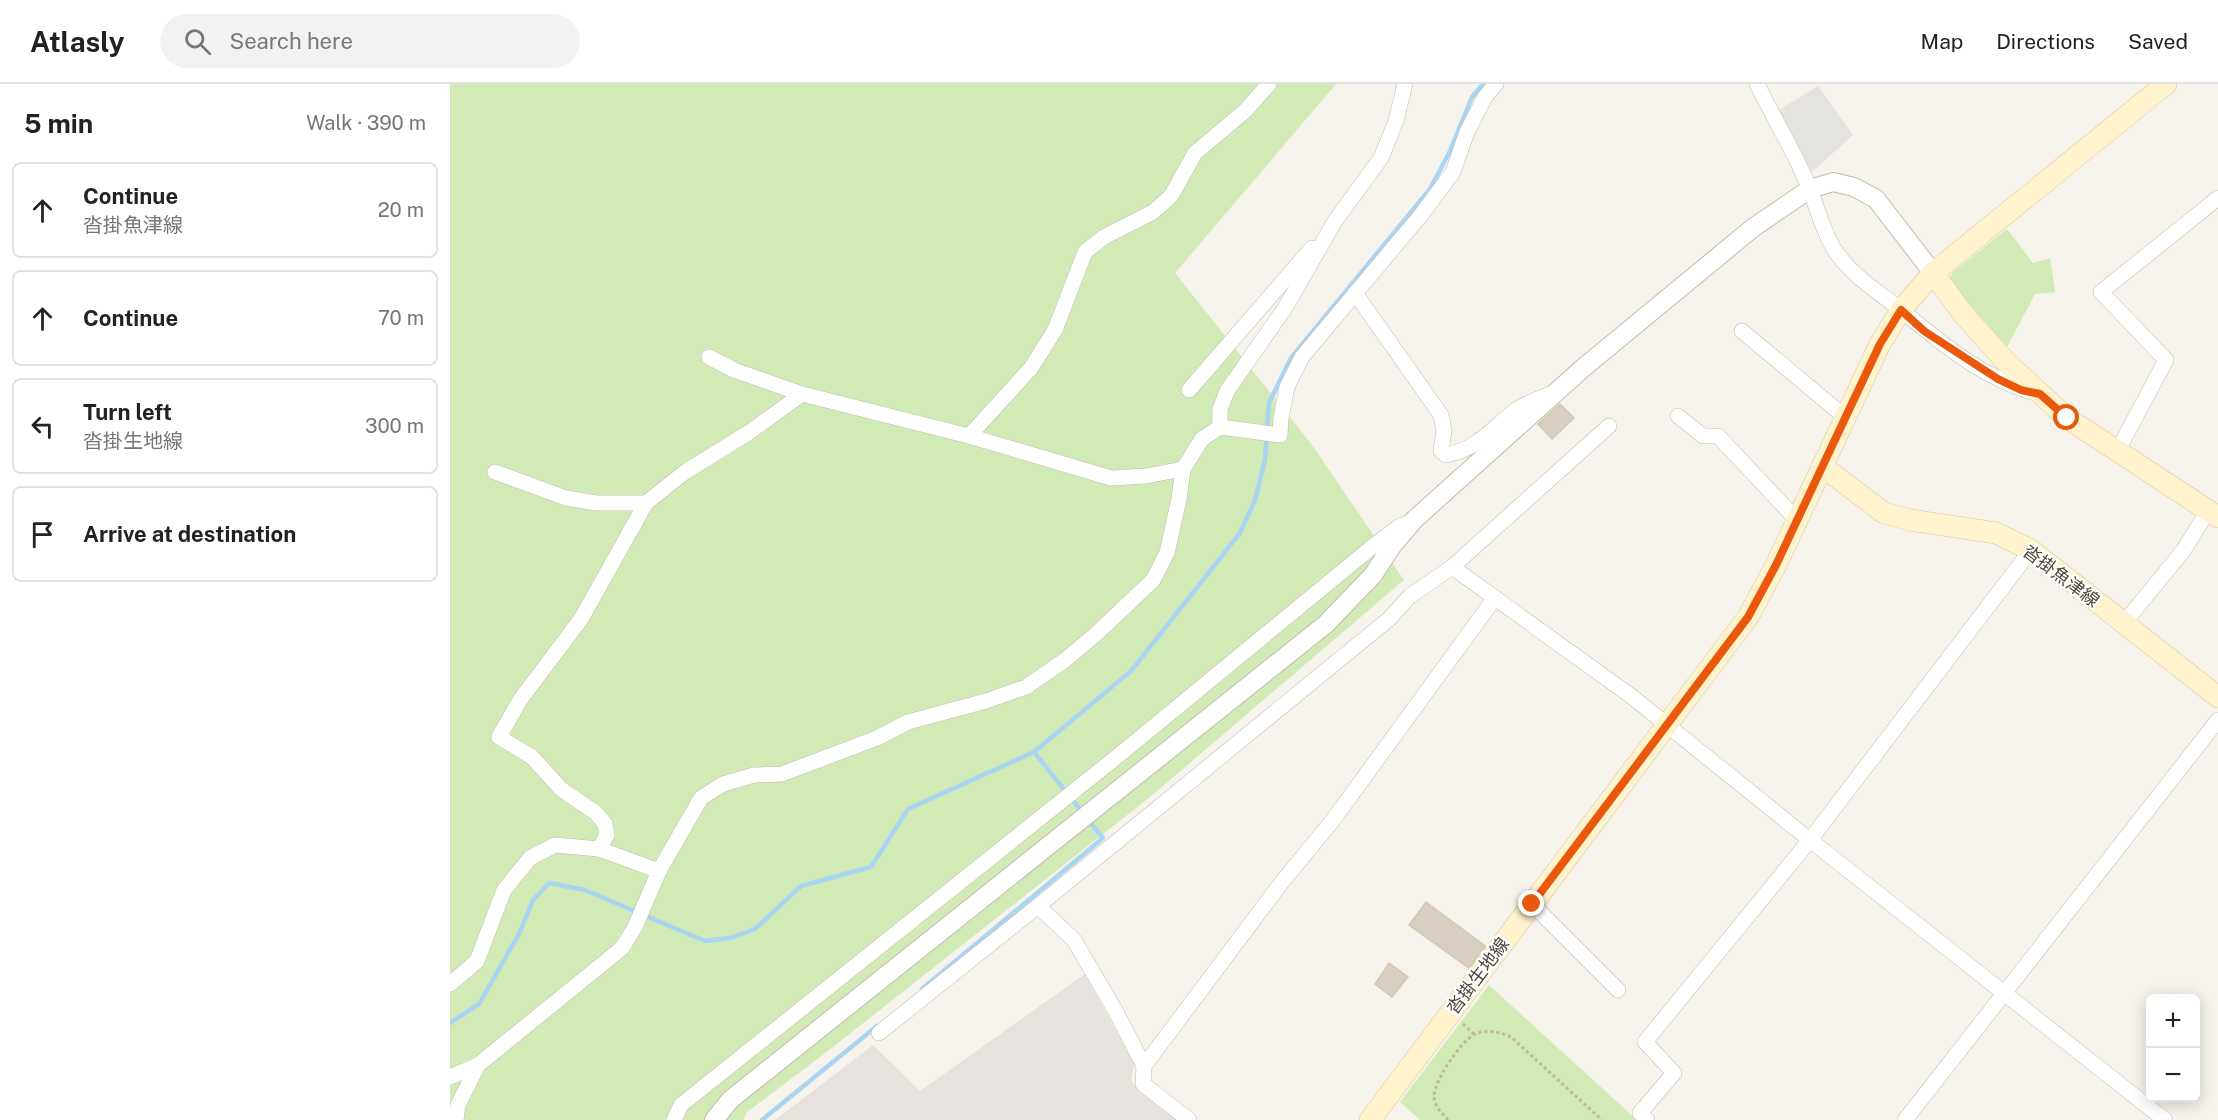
<!DOCTYPE html>
<meta charset="utf-8">
<style>
:root{--surface:#fff;--page:#f2f2f2;--text:#222;--muted:#767676;--line:#e0e0e0}
body{margin:0;font-family:"Public Sans","Noto Sans JP",sans-serif;background:var(--page);color:var(--text)}
.controls{position:absolute;right:18px;bottom:18px;display:grid;overflow:hidden;border-radius:9px;box-shadow:0 3px 15px #0003}
.controls button{width:54px;height:54px;display:grid;place-items:center;padding:0;border:0;border-bottom:2px solid var(--line);background:var(--surface);color:var(--text);font:30px sans-serif}
.stop{position:absolute;width:18px;height:18px;margin:-14px;border:4px solid #ea580c;border-radius:50%;background:#fff}
.stop.end{background:#ea580c;border-color:#fff;box-shadow:0 2px 6px #0008}
.list{margin:0;padding:0;list-style:none}
h2{display:flex;justify-content:space-between;align-items:center;height:78px;margin:0;padding:0 24px;font-size:26px}
h2 small{font-size:20px;font-weight:400;color:var(--muted)}
.list li{display:grid;grid-template-columns:39px 1fr auto;gap:18px;align-items:center;box-sizing:border-box;height:96px;margin:0 12px 12px;padding:0 12px;border:2px solid var(--line);border-radius:9px}
.list b{display:block;font-size:22px;white-space:nowrap}
.list p{margin:0;font-size:20px;white-space:nowrap;color:var(--muted)}
.list em{font-size:20px;font-style:normal;color:var(--muted)}
.icon{flex:none;width:33px;height:33px;fill:none;stroke:currentColor;stroke-width:2;stroke-linecap:round;stroke-linejoin:round}
.map{position:relative;flex:none;width:1768px;height:1036px;overflow:hidden}
header{display:flex;align-items:center;gap:36px;box-sizing:border-box;height:84px;padding:0 30px;background:var(--surface);border-bottom:2px solid var(--line)}
header strong{font-size:28px}
nav{display:flex;gap:33px;margin-inline-start:auto;font-size:21px}
.search{width:420px;height:54px;background:var(--page);display:flex;align-items:center;gap:15px;box-sizing:border-box;padding:0 21px;border-radius:33px;color:var(--muted);font-size:22px}
main{display:flex}
aside{flex:1;background:var(--surface)}
.map>svg:first-child{display:block}
</style>
<header>
<strong>Atlasly</strong>
<div class="search"><svg class="icon" aria-label="search" viewBox="0 0 24 24"><circle cx="10" cy="10" r="6"/><path d="M15 15l6 6"/></svg>Search here</div>
<nav><a>Map</a><a>Directions</a><a>Saved</a></nav>
</header>
<main>
<aside>
<h2>5 min<small>Walk · 390 m</small></h2>
<ul class="list">
<li><svg class="icon" aria-label="ahead" viewBox="0 0 24 24"><path d="M12 20V5M6 11l6-6 6 6"/></svg><div><b>Continue</b><p>沓掛魚津線</p></div><em>20 m</em></li>
<li><svg class="icon" aria-label="ahead" viewBox="0 0 24 24"><path d="M12 20V5M6 11l6-6 6 6"/></svg><div><b>Continue</b></div><em>70 m</em></li>
<li><svg class="icon" aria-label="left" viewBox="0 0 24 24"><path d="M17 20v-9H6M10 6l-5 5 5 5"/></svg><div><b>Turn left</b><p>沓掛生地線</p></div><em>300 m</em></li>
<li><svg class="icon" aria-label="arrive" viewBox="0 0 24 24"><path d="M6 21V4h12l-3 4 3 4H6"/></svg><div><b>Arrive at destination</b></div></li>
</ul>
</aside>
<div class="map">
<svg width="1768" height="1036" viewBox="0 0 1768 1036">
<rect width="100%" height="100%" fill="#f6f3ec"/>
<polygon fill="#e6e2dd" points="635,890 684,980 681,996 690,1008 726,1036 325,1036 423,961 470,1007"/>
<g fill="#d2eab5">
<polygon points="0,0 886,0 725,189 862,361 954,496 700,713 374,970 297,1028 293,1036 0,1036"/>
<polygon points="1557,145 1583,179 1600,174 1605,208 1585,210 1557,263 1499,196 1502,189"/>
<polygon points="1039,901 1187,1036 970,1036 950,1018"/>
</g>
<polygon fill="#e5e3e0" points="1368,2 1403,51 1362,88 1329,26"/>
<g fill="none" stroke-linecap="round" stroke-linejoin="round">
<g stroke="#a9d4f2" stroke-width="4.5">
<polyline points="584,668 633,729"/>
<polyline points="472,905 653,754 638,736"/>
<polyline points="0,939 29,920 69,850 83,816 99,799 135,806 255,857 280,854 305,845 351,802 421,783 458,725 584,668 681,587 790,449 805,416 815,376 819,319 841,274 980,105 1000,67 1022,13 1033,0"/>
<polyline points="312,1036 427,942"/>
</g>
</g>
<g fill="#d8cfc1" stroke="#d3c7b4" stroke-width="1.5">
<polygon points="1110,320 1124,334 1102,355 1088,340"/>
<polygon points="976,818 1035,862 1019,884 959,841"/>
<polygon points="939,879 958,893 942,913 925,900"/>
</g>
<g fill="none" stroke-linecap="round" stroke-linejoin="round">
<g stroke="#c2bbae" stroke-width="16">
<g id="minor">
<path d="M1307,0C1324,35 1346,70 1360,106C1368,126 1373,147 1384,165C1400,191 1429,208 1451,226C1492,260 1538,298 1590,310"/>
<path d="M905,209L991,331L994,347L991,367L996,371C1028,365 1041,345 1066,326C1075,319 1089,315 1100,310"/>
<polyline points="1292,247 1395,333"/>
<polyline points="259,273 284,286 352,310 519,352"/>
<polyline points="739,306 862,164"/>
<polyline points="1228,332 1253,352 1268,352 1347,436"/>
<polyline points="770,343 770,325 777,307 835,224 885,137 931,74 946,37 955,0"/>
<polyline points="1668,366 1716,276 1651,208 1768,114"/>
<polyline points="733,385 696,392 661,394 519,352 581,284 605,246 635,168 654,153 703,128 721,112 745,69 795,27 819,0"/>
<polyline points="45,388 116,414 146,419 196,419 235,388 298,349 352,310"/>
<polyline points="196,419 131,535 70,616 49,653 82,673 111,705 146,729 155,740 157,751 149,765 209,787"/>
<polyline points="1002,483 1181,612 1360,756 1581,466"/>
<polyline points="1674,539 1733,467 1758,427"/>
<polyline points="1082,820 1168,906"/>
<polyline points="0,900 27,877 54,806 80,774 105,761 149,765"/>
<polyline points="429,949 588,822"/>
<polyline points="694,982 666,928 624,856 588,822 939,535 960,512 1002,483 1159,342"/>
<polyline points="0,993 28,981"/>
<polyline points="6,1036 8,1021 28,981 172,864 185,843 209,787 251,714 273,700 304,691 332,690 427,654 458,638 536,617 576,603 615,576 645,551 703,496 717,469 729,415 733,385 752,355 770,343 830,351 831,334 837,303 852,273 971,131 1003,88 1017,48 1035,13 1046,0"/>
<polyline points="224,1036 231,1021 658,680 922,463 950,442 958,439"/>
<polyline points="739,1036 693,1000 694,982 832,798 883,736 1044,515"/>
<polyline points="1197,1036 1190,1029 1224,989 1195,958 1360,756 1715,1036"/>
<polyline points="1455,1036 1768,636"/>
</g>
</g>
<g stroke="#c2bbae" stroke-width="20">
<polyline id="tertiary" points="264,1036 280,1016 876,540 923,491 942,462 965,435 1133,284 1304,143 1360,105 1383,98 1404,103 1426,115 1483,189"/>
</g>
<g stroke="#d6c79b" stroke-width="22">
<g id="secondary">
<polyline points="1483,189 1514,231 1557,279 1617,334 1768,433"/>
<polyline points="1372,382 1434,429 1460,436 1546,449 1581,466 1768,613"/>
<polyline points="920,1036 1298,533 1326,481 1430,260 1451,226 1483,189 1716,0"/>
</g>
</g>
<g stroke="#c4b79f" stroke-width="3" stroke-dasharray="3 3" stroke-linecap="butt">
<polyline points="1013,940 1024,950"/>
<path d="M998,1036C992,1029 984,1022 984,1012C984,997 1011,957 1025,950C1037,945 1050,948 1061,953L1152,1036"/>
</g>
<use href="#minor" stroke="#fff" stroke-width="15"/>
<use href="#tertiary" stroke="#fff" stroke-width="18"/>
<use href="#secondary" stroke="#fff3cd" stroke-width="21"/>
</g>
<g fill="none" stroke-linecap="round" stroke-linejoin="round">
<polyline stroke="#ea580c" stroke-width="8" points="1082,820 1298,533 1326,481 1430,260 1451,226 1474,247 1548,295 1571,306 1590,310 1617,334"/>
</g>
<g text-anchor="middle" stroke-width="4.5" stroke-linejoin="round" paint-order="stroke">
<g font-size="18" fill="#4b4439" stroke="#fff">
<text transform="translate(1611 492) rotate(37)" y="6">沓掛魚津線</text>
<text transform="translate(1028 892) rotate(-53)" y="6">沓掛生地線</text>
</g>
</g>
</svg>
<div class="controls">
<button>+</button>
<button>−</button>
</div>
<div class="stop" style="left:1617px;top:334px"></div>
<div class="stop end" style="left:1082px;top:820px"></div>
</div>
</main>
